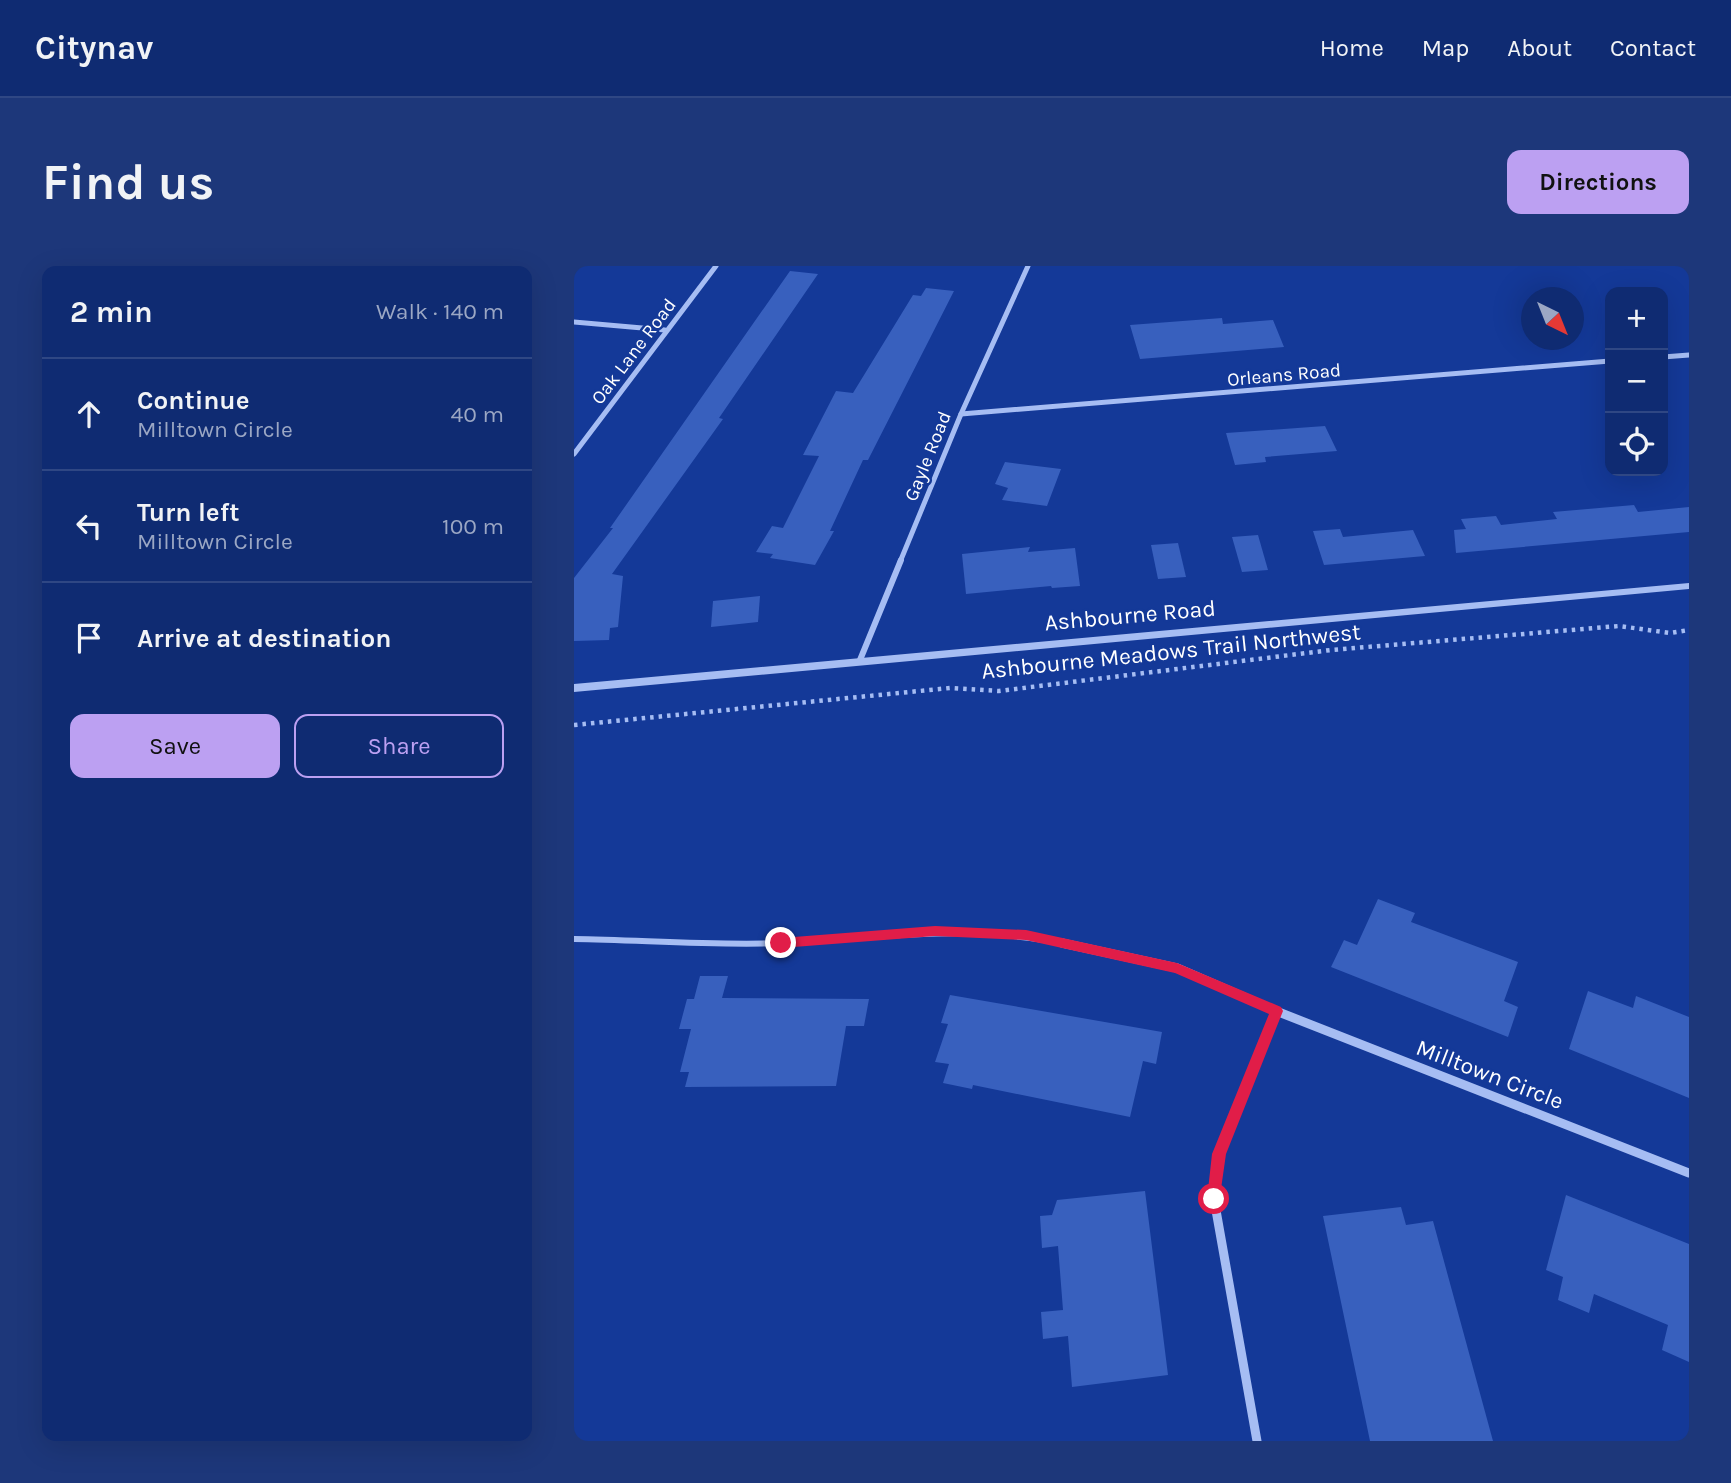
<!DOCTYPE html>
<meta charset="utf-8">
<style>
:root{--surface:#0f2b72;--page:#1d377a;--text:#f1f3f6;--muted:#9ba7c4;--line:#2f4784;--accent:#bca0f2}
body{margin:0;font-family:Karla,sans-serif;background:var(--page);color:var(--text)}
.controls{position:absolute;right:21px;top:21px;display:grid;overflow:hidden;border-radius:14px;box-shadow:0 7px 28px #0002}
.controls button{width:63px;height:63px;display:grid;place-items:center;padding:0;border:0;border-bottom:2px solid var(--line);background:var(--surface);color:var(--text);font:35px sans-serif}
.compass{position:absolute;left:947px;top:21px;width:63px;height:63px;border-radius:50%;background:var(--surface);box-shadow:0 7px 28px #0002;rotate:137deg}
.stop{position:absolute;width:21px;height:21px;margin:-16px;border:5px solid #e11d48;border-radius:50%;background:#fff}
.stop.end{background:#e11d48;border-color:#fff;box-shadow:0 2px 7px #0008}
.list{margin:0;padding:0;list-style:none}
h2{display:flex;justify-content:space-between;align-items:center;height:91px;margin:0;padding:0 28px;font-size:30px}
h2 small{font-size:23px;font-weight:400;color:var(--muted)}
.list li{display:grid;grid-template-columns:46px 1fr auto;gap:21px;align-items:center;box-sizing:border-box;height:112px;padding:0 28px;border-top:2px solid var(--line)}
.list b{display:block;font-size:26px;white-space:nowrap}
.list p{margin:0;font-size:23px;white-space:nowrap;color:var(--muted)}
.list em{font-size:23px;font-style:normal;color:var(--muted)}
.actions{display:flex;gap:14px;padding:21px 28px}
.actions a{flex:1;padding:16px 0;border:2px solid var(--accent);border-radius:14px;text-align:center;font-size:24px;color:var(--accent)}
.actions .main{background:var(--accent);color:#111}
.icon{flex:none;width:38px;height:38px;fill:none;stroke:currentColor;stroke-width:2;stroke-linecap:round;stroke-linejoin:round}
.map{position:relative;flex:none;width:1115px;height:1175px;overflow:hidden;border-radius:14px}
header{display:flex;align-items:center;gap:42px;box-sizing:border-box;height:98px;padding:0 35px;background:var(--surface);border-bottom:2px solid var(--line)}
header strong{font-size:33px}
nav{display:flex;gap:38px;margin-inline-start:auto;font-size:24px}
.intro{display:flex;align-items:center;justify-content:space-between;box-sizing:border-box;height:168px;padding:0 42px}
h1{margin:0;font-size:49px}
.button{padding:18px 32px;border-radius:14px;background:var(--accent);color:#111;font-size:24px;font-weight:700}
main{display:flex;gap:42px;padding:0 42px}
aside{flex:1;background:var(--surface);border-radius:14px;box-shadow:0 7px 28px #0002}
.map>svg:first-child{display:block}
</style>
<header>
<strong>Citynav</strong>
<nav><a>Home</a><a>Map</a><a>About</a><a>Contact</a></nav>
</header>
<div class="intro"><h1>Find us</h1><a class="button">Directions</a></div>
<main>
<aside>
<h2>2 min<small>Walk · 140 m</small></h2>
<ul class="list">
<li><svg class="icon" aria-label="ahead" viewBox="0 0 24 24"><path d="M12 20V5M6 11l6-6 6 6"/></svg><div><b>Continue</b><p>Milltown Circle</p></div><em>40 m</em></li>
<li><svg class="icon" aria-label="left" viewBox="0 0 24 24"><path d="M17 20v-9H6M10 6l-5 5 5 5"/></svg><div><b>Turn left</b><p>Milltown Circle</p></div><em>100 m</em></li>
<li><svg class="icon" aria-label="arrive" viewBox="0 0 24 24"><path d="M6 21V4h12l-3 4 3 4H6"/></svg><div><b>Arrive at destination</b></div></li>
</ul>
<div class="actions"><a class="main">Save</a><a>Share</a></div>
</aside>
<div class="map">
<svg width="1115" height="1175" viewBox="0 0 1115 1175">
<rect width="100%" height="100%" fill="#143998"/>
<g fill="#3860be">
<polygon points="216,5 244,8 145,152 149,153 38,308 49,310 44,361 36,362 35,374 0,375 0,312 39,262 36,262"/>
<polygon points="352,22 380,25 294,194 289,194 256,265 260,265 241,299 196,292 199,288 182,286 198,260 209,262 245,190 229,189 262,125 279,127 339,29 347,30"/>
<polygon points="648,52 649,58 699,54 710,81 566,93 556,59"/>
<polygon points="751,160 763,185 691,191 692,196 661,199 652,167"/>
<polygon points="431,196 487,203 473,240 428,234 434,222 421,218"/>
<polygon points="1060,239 1064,246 1115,241 1115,266 882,287 880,264 892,263 887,253 922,250 927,259 983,253 979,246"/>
<polygon points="766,263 769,271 839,264 851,290 750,299 739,265"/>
<polygon points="684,269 694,304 668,306 658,271"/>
<polygon points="604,277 612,311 584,313 577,279"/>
<polygon points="456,281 454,286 501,282 506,320 478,322 477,320 392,328 388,288"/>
<polygon points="186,330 184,356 137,361 139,335"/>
<polygon points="804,633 841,647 837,656 944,696 930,735 944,741 934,771 757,701 770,674 783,679"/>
<polygon points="126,710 154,710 148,732 295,733 290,760 272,760 262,820 111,821 115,806 106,806 117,763 105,763 113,733 120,733"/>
<polygon points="1014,725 1059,742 1062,730 1115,751 1115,832 995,783"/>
<polygon points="376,729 588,766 582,798 569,795 556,851 399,819 398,823 369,817 375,798 361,796 374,758 367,757"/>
<polygon points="571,925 594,1109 498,1121 494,1070 469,1073 467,1046 489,1044 484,980 468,982 466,950 478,949 483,934"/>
<polygon points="992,929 1115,978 1115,1096 1088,1084 1094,1059 1020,1028 1015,1047 984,1034 989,1011 972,1004"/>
<polygon points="827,941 832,959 859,955 919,1175 796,1175 749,950"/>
</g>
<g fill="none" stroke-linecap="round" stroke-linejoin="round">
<polyline stroke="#a6bdf3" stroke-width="4.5" stroke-dasharray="3.5 5" stroke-linecap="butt" points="0,459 376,422 425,425 757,384 1045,360 1096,367 1115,364"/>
<g stroke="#a6bdf3" stroke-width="5">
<polyline points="0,56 91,64"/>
<polyline points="1089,91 1115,89"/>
<polyline points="387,148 1036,95"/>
<polyline points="0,188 142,0"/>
<polyline points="326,296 387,148 454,0"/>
</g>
<g stroke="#a6bdf3" stroke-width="6">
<polyline points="286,394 327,294"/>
<path d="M0,673C69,674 140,680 209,677C309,672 396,657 496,679"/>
</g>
<g stroke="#a6bdf3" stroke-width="9">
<polyline points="204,677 208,677"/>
<polyline points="488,677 603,702 702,745 1115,907"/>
<polyline points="683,1175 640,933 645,888 702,745"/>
</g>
<polygon fill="#a6bdf3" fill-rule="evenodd" points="1115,317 1115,323 0,426 0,418"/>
</g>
<polygon fill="#e11d48" points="361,660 452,664 603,697 707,741 709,745 652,888 645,937 640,939 633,933 638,888 695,748 601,707 452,674 361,670 207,682 201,677 207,672"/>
<g text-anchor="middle" stroke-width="5" stroke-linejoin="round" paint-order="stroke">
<g font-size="19" fill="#fff" stroke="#143998">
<text transform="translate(59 85) rotate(-53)" y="7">Oak Lane Road</text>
<text transform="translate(710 108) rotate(-5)" y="7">Orleans Road</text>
<text transform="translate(353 190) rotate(-68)" y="7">Gayle Road</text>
</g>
<g font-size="23" fill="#fff" stroke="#143998">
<text transform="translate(556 349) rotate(-5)" y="8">Ashbourne Road</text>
<text transform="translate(597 385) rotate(-6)" y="8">Ashbourne Meadows Trail Northwest</text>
<text transform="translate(916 808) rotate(21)" y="8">Milltown Circle</text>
</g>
</g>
</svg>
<div class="controls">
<button>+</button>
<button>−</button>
<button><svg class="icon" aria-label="locate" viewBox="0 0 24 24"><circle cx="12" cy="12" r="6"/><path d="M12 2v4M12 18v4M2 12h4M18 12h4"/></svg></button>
</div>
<svg class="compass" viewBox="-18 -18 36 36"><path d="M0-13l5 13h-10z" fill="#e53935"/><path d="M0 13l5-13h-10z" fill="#9ba7c4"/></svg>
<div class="stop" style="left:640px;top:933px"></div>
<div class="stop end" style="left:207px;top:677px"></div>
</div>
</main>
